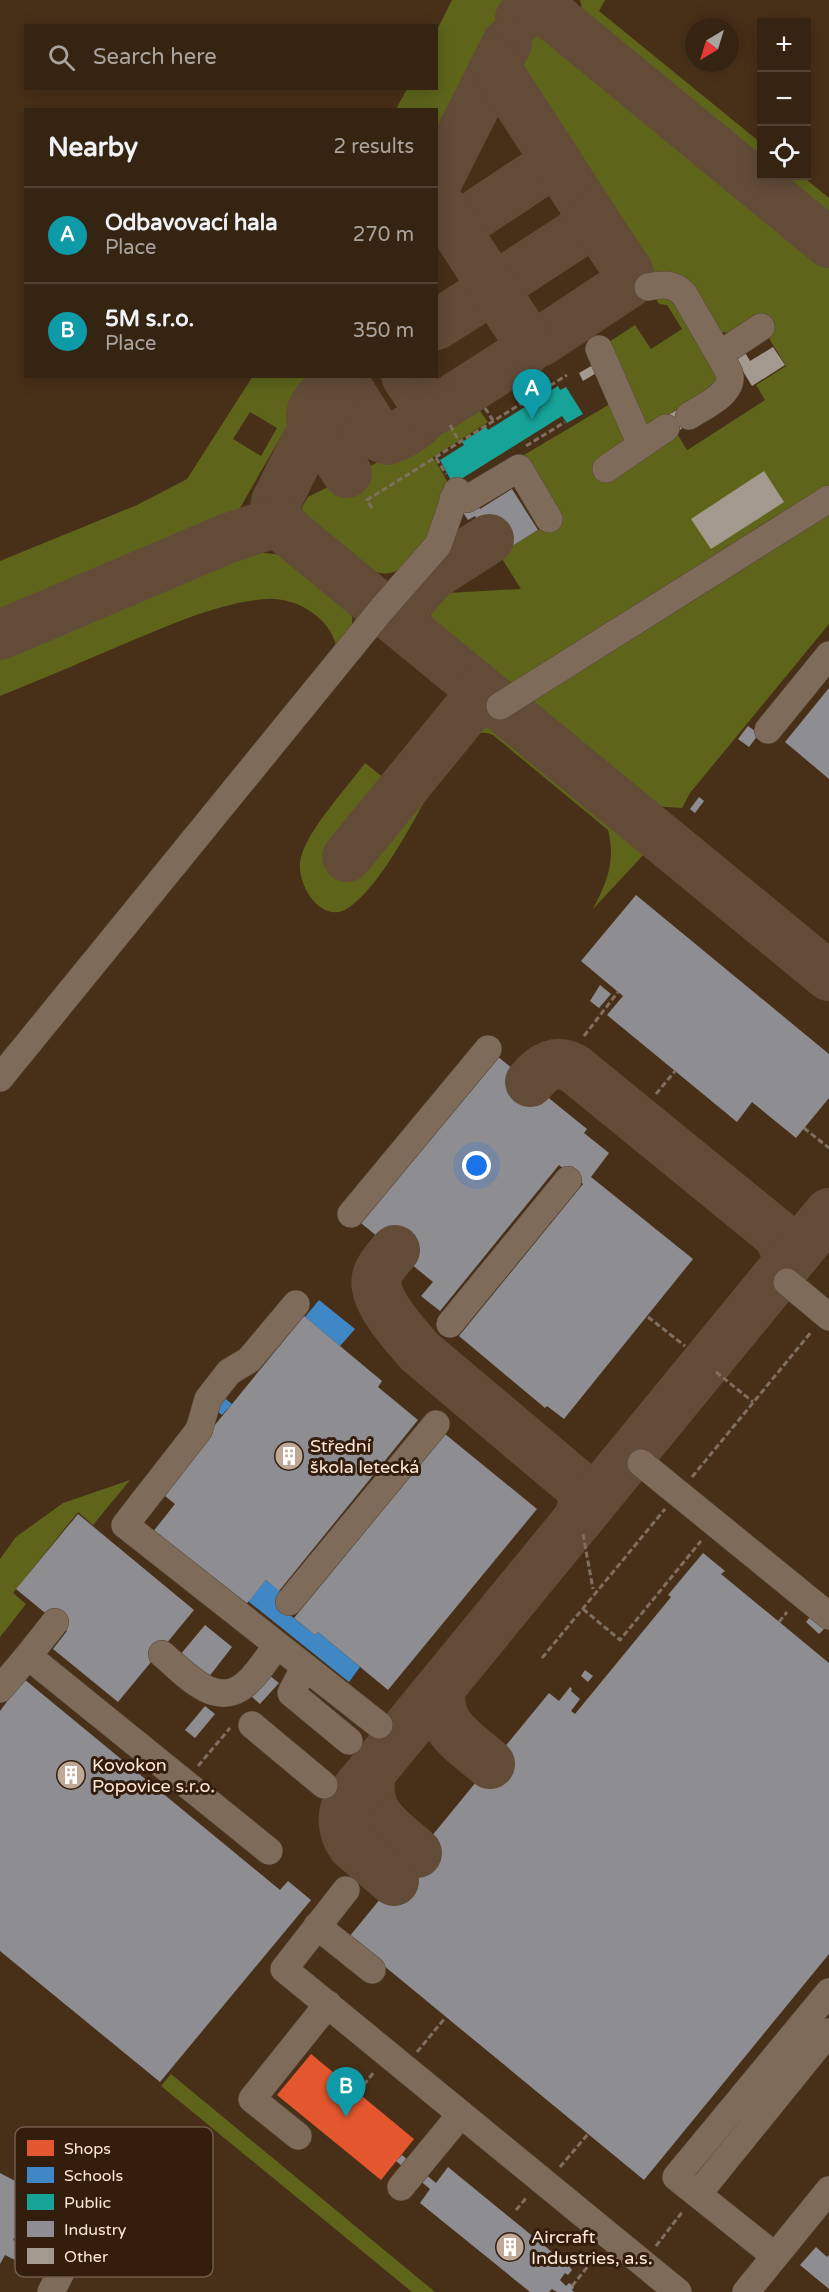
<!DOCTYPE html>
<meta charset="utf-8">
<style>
:root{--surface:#362412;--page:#413020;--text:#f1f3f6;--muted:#aaa49f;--line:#504132;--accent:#1a73e8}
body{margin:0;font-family:"Varela Round",sans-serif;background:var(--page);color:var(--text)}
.controls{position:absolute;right:18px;top:18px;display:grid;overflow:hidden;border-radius:0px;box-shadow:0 3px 15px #0003}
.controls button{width:54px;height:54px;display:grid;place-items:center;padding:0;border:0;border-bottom:2px solid var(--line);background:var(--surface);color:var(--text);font:30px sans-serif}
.compass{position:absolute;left:685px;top:18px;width:54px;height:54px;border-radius:50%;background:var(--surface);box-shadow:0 3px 15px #0003;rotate:218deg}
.you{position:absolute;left:477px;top:1166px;width:21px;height:21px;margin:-15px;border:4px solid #fff;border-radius:50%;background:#1a73e8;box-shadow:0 0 0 9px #1a73e833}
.badge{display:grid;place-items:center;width:39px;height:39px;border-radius:50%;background:var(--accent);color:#fff;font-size:20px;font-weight:700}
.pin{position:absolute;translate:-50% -50px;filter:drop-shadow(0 2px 3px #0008)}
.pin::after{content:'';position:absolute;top:32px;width:21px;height:18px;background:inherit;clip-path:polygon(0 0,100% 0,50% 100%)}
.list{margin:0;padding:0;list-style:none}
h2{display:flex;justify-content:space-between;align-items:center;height:78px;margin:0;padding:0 24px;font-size:26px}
h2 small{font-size:20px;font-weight:400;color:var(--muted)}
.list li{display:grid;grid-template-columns:39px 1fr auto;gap:18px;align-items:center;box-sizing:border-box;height:96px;padding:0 24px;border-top:2px solid var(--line)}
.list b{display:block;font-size:22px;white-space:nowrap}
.list p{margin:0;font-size:20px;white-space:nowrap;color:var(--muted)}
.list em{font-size:20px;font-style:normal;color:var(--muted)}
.icon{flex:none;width:33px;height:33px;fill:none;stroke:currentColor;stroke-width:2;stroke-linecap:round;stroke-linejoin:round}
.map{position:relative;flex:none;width:829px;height:2292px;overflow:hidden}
.search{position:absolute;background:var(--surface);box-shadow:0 3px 15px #0003;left:24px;top:24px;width:414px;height:66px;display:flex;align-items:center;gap:15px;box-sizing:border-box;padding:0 21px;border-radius:0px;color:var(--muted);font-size:22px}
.panel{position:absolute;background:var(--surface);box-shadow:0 3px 15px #0003;left:24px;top:108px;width:414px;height:270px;border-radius:0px}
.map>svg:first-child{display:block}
</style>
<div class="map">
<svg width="829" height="2292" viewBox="0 0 829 2292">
<rect width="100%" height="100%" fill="#483018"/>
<g fill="#5e651b" fill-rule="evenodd">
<polygon points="452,0 512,0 437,151 436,110 396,109 407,89 436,88 437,30"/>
<polygon points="580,0 605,0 599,11 761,143 761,166 593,27 584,17"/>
<path d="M529,33L549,34L829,264V489L514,689L433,624L430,611L435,599L447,593L521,589L499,554L560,517L524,455L615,401L628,423L676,432L687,450L689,449L765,400L756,385L786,366L757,319L733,333L718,332L642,276L520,85C510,62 518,53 529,33Z"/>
<polygon points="773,176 802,176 829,198 829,222"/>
<polygon points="670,294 720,381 653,425 645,424 603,346 635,325 651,349 682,329 667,305 659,304 654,295"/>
<path d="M253,376L315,377L236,515L212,532V534L0,625V561L137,505L187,479ZM250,412L277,428L261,456L233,439Z"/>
<path d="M480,411L488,422L433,457L450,486L442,490C435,520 415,587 372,571C358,566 346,553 335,544C322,534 305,524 302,507L308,497Z"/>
<polygon points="829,510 829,624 690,793 682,808 654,806 527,700"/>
<path d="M219,552L221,555L253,552L284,555L346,603C356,616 352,625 348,640L336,646C330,617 295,597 266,599C220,602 173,624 131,641C87,660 44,678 0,696V645Z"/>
<path d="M479,723L494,728L647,851L593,909C607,882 616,861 608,830L493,735C472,726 458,746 446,761C425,799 384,885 348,908C321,926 294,882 301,857C309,828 347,788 365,763L394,786L337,852L347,857L352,865L456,740L471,726Z"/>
<polygon points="130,1480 93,1525 78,1512 13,1593 26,1604 0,1637 0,1559 16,1537 63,1503"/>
<polygon points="171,2074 435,2292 412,2292 161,2086"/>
</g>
<polygon fill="#e4572e" points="311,2054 414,2139 381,2180 277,2095"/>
<g fill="#3f88c5">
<polygon points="319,1300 355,1329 340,1346 305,1317"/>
<polygon points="222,1396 232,1404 222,1415 213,1408"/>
<polygon points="266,1580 283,1594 276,1604 315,1635 318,1632 360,1667 349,1682 248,1601"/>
</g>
<polygon fill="#17a398" points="558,386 560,390 566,387 583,414 567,423 562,416 453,484 440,460 464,445 462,442 486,427 488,430"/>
<g fill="#8d8d92">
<polygon points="512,489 538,530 499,554 475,516 468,520 462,511 476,503 480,509"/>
<polygon points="829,688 829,779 785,742"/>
<polygon points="748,726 759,734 749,747 738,739"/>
<polygon points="699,797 704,801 695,813 690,809"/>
<polygon points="636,895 829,1054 829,1098 796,1138 752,1102 737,1122 607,1015 623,996 581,961"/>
<polygon points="600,985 611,994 599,1008 590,1001"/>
<polygon points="492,1052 587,1129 584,1133 609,1153 591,1177 693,1259 564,1419 547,1406 545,1408 459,1336 583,1184 559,1165 440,1311 421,1296 433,1282 356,1219"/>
<polygon points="304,1316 382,1381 378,1387 418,1420 279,1591 266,1580 243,1608 152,1533 175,1504 160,1492"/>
<polygon points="445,1434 537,1509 388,1690 318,1632 315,1635 294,1618"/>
<polygon points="78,1514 194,1610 118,1702 53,1649 67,1631 16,1589"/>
<polygon points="703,1553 725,1571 721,1574 829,1663 829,1954 644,2180 349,1937 549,1693 559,1701 570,1687 572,1689 571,1691 580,1699 571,1711 575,1714 671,1597 668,1595"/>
<polygon points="810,1617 825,1628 819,1634 806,1622"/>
<polygon points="205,1625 232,1647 208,1678 180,1655"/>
<polygon points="585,1670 593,1676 588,1682 581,1676"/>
<polygon points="269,1675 279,1683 260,1704 251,1696"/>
<polygon points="24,1679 280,1890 288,1881 311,1900 160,2082 0,1951 0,1711"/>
<polygon points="205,1706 215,1714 195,1738 185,1730"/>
<polygon points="402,2155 436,2183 448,2167 569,2266 572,2270 568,2275 565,2273 560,2280 566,2286 569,2283 574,2287 572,2290 574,2292 557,2292 552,2289 549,2292 530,2292 420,2203 430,2189 396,2161"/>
<polygon points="0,2173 38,2193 30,2207 42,2214 35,2227 23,2221 13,2240 25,2246 17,2261 5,2255 0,2264"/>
<polygon points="816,2247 827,2257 829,2255 829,2289 800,2265"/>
</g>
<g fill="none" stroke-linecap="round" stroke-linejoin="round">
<g stroke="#624c38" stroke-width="50">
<path d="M520,18C529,10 537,6 549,13L829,243"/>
<polyline points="436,184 507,43"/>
<polyline points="450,219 459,223 466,221 549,166 552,154"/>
<polyline points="436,325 485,294 489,286 489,280 496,283 501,283 587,227 591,222 591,215 498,71 497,63"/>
<polyline points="527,340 535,343 540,342 629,283 630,278 628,271 591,215"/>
<path d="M340,376L378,436L388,440C400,435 428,422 426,406L406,376"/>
<polyline points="318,400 312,410 311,417 347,473"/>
<polyline points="426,406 432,410 437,409 523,354 528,348 527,340 436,199"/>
<polyline points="279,521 275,510 276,502 339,376"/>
<polyline points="394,618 433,575 489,539"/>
<polyline points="0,635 226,539 279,521 290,533 829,976"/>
<polyline points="347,857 482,692"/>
<path d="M530,1082C542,1067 557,1057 576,1070L777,1234L786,1250L785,1267"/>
<path d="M395,1250C389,1257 381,1265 378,1274C368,1296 406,1336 420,1352L580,1487L584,1497L580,1517"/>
<path d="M441,1688C435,1727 464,1741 490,1764"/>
<path d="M371,1773C363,1815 389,1828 417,1853"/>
<path d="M394,1881L352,1845C342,1831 341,1814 349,1799L829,1213"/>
</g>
</g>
<g fill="#a4998e">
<polygon points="773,347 785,365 752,386 733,355 743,349 750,361"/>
<polygon points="593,365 598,372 583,381 579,373"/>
<polygon points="680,408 690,423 678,431 667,416"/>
<polygon points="764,471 784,502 711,549 691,519"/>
</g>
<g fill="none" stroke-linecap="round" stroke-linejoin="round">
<g stroke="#5a4838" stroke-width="28">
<g id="minor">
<path d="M648,287C663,284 673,283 684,294L729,372C736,393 704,406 689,416"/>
<polyline points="599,349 641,445 606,469"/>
<polyline points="720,354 761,327"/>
<polyline points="641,445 666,428"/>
<polyline points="453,499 467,499 519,468 549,519"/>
<polyline points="500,706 829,499"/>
<polyline points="768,730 829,655"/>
<polyline points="0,1078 382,609 438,545 457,491"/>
<polyline points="351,1214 488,1049"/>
<polyline points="787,1282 829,1317"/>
<polyline points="296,1304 249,1360 229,1372 208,1399 199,1430 125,1525 379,1725"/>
<polyline points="450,1324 568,1180"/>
<polyline points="641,1463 829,1616"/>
<polyline points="289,1602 436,1424"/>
<path d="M162,1654C186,1674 217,1712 248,1682C259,1672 268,1657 277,1645"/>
<polyline points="28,1656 55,1622"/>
<polyline points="305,1667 291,1693 349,1741"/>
<polyline points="0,1689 28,1656 269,1851"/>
<polyline points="252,1725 324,1785"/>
<polyline points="346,1890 284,1969 678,2292"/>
<polyline points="317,1926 372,1970"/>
<polyline points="298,2136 252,2099 328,2004"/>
<polyline points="401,2187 461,2114"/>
<polyline points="702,2189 829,2032"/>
<polyline points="775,2256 676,2177 829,1992"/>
<polyline points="51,2292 86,2223"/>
<polyline points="746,2292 829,2190"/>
</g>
</g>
<g stroke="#7f6f60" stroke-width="3" stroke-dasharray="6 3" stroke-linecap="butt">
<polyline points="485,408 494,422"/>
<polyline points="450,425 460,443"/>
<polyline points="526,446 565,422"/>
<polyline points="436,458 446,474"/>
<polyline points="372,508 367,500 567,375"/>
<polyline points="584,1036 618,992"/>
<polyline points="656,1094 675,1071"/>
<polyline points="804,1128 829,1148"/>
<polyline points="648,1317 685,1346"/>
<polyline points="716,1372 753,1402"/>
<polyline points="692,1477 812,1331"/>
<polyline points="583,1534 593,1589"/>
<polyline points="583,1609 620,1640 701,1541"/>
<polyline points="779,1622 787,1612"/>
<polyline points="542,1658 665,1509"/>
<polyline points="198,1766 230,1728"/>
<polyline points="417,2052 445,2018"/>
<polyline points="358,2092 374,2072"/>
<polyline points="560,2167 588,2134"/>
<polyline points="516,2210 527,2197"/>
<polyline points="656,2246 683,2211"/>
<polyline points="572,2286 597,2255"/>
</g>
<use href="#minor" stroke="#7e6b59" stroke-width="27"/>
</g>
<defs>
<g id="building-disc" transform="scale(1.5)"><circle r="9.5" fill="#bfa895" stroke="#331e0e"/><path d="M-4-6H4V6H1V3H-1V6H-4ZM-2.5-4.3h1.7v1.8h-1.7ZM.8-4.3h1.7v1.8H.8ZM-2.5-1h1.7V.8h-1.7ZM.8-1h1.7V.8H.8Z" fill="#fff"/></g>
</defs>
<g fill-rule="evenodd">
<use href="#building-disc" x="289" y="1456"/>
<use href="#building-disc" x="71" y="1775"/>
<use href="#building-disc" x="510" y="2247"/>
</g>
<g text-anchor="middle" stroke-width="6" stroke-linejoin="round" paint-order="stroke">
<g font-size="18" fill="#ffe8d8" stroke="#331e0e" text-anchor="start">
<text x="310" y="1452">Střední<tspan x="310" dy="21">škola letecká</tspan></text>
<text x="92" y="1771">Kovokon<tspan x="92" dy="21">Popovice s.r.o.</tspan></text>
<text x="531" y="2243">Aircraft<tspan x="531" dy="21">Industries, a.s.</tspan></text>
</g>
</g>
<rect x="15" y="2127" width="198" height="150" rx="9" fill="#331e0e" stroke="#705b4b" stroke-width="1.5"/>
<rect x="27" y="2140" width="27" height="16" fill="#e4572e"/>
<rect x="27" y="2167" width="27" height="16" fill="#3f88c5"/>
<rect x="27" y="2194" width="27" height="16" fill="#17a398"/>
<rect x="27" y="2221" width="27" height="16" fill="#8d8d92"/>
<rect x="27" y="2248" width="27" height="16" fill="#a4998e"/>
<g font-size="16" fill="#ffe8d8">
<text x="64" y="2154">Shops</text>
<text x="64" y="2181">Schools</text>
<text x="64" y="2208">Public</text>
<text x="64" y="2235">Industry</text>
<text x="64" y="2262">Other</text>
</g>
</svg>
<div class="controls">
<button>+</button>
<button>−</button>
<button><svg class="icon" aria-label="locate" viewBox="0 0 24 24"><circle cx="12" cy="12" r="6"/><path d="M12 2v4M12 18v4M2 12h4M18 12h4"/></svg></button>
</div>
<svg class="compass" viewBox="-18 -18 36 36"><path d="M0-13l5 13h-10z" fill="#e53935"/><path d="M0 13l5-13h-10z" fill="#aaa49f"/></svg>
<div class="you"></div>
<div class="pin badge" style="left:532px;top:419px;background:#0f9aa8">A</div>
<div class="pin badge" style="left:346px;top:2117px;background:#0f9aa8">B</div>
<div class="search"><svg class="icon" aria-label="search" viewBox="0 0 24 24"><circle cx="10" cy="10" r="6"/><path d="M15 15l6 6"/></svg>Search here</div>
<section class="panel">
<h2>Nearby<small>2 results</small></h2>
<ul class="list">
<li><span class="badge" style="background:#0f9aa8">A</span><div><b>Odbavovací hala</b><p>Place</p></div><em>270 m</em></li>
<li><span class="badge" style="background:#0f9aa8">B</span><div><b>5M s.r.o.</b><p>Place</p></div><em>350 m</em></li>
</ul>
</section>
</div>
